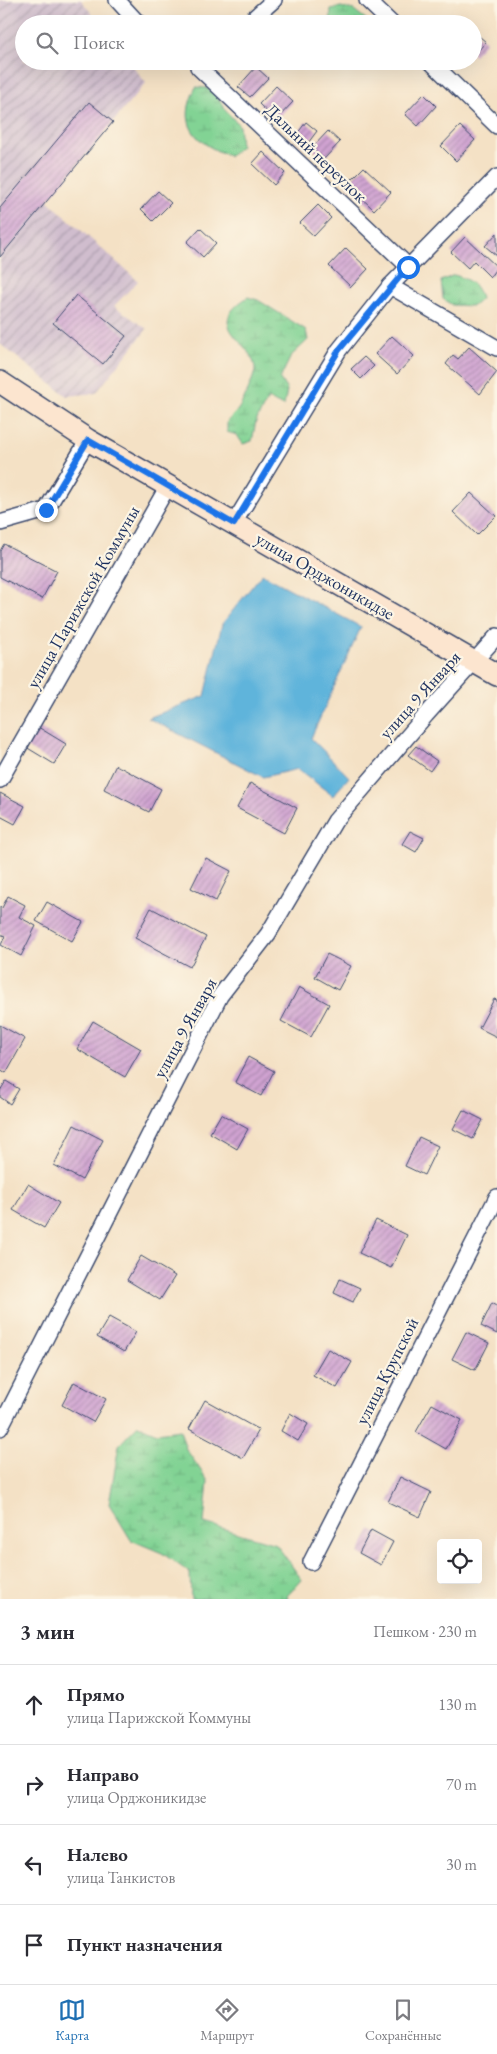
<!DOCTYPE html>
<html lang="ru">
<meta charset="utf-8">
<style>
:root{--surface:#fff;--page:#f2f2f3;--text:#2b2b33;--muted:#7c7c81;--line:#e1e1e2;--accent:#1f6fb2}
body{margin:0;font-family:"EB Garamond",serif;background:var(--page);color:var(--text)}
.controls{position:absolute;right:15px;bottom:15px;display:grid;overflow:hidden;border-radius:5px;box-shadow:0 5px 20px #0002}
.controls button{width:45px;height:45px;display:grid;place-items:center;padding:0;border:0;border-bottom:1px solid var(--line);background:var(--surface);color:var(--text);font:25px sans-serif}
.stop{position:absolute;width:15px;height:15px;margin:-11px;border:4px solid #1a73e8;border-radius:50%;background:#fff}
.stop.end{background:#1a73e8;border-color:#fff;box-shadow:0 1px 5px #0008}
.list{margin:0;padding:0;list-style:none}
h2{display:flex;justify-content:space-between;align-items:center;height:65px;margin:0;padding:0 20px;font-size:21px}
h2 small{font-size:16px;font-weight:400;color:var(--muted)}
.list li{display:grid;grid-template-columns:32px 1fr auto;gap:15px;align-items:center;box-sizing:border-box;height:80px;padding:0 20px;border-top:1px solid var(--line)}
.list b{display:block;font-size:19px;white-space:nowrap}
.list p{margin:0;font-size:16px;white-space:nowrap;color:var(--muted)}
.list em{font-size:16px;font-style:normal;color:var(--muted)}
.icon{flex:none;width:28px;height:28px;fill:none;stroke:currentColor;stroke-width:2;stroke-linecap:round;stroke-linejoin:round}
.map{position:relative;flex:none;width:497px;height:1599px;overflow:hidden}
.search{position:absolute;background:var(--surface);box-shadow:0 5px 20px #0002;left:15px;right:15px;top:15px;height:55px;display:flex;align-items:center;gap:12px;box-sizing:border-box;padding:0 18px;border-radius:28px;color:var(--muted);font-size:19px}
.sheet{height:385px;background:var(--surface)}
nav{display:flex;justify-content:space-around;align-items:center;box-sizing:border-box;height:70px;border-top:1px solid var(--line);background:var(--surface);font-size:14px;color:var(--muted)}
nav a{display:grid;justify-items:center;gap:2px}
nav .on{color:var(--accent)}
.map>svg:first-child{display:block}
</style>
<div class="map">
<svg width="497" height="1599" viewBox="0 0 497 1599">
<defs>
<pattern id="industrial-furrows" width="10" height="10" patternUnits="userSpaceOnUse" patternTransform="scale(1.25)"><rect width="10" height="10" fill="#d0bdce"/><path d="M-1 1l2-2M0 10L10 0M9 11l2-2" fill="none" stroke="#a89aaa"/></pattern>
<pattern id="wetland-marsh" width="20" height="14" patternUnits="userSpaceOnUse" patternTransform="scale(1.25)"><rect width="20" height="14" fill="#82d394"/><path d="M1 5h8M5 5V1M11 12h8M15 12V8" fill="none" stroke="#70b582"/></pattern>
<pattern id="building-hatch" width="6" height="6" patternUnits="userSpaceOnUse" patternTransform="scale(1.25)"><rect width="6" height="6" fill="#d0a3d1"/><path d="M-1 1l2-2M0 6l6-6M5 7l2-2" fill="none" stroke="#a885ad"/></pattern>
</defs>
<rect width="100%" height="100%" fill="#fcf5e5"/>
<filter id="ink" filterUnits="userSpaceOnUse"><feTurbulence type="fractalNoise" baseFrequency=".02" numOctaves="2"/><feDisplacementMap in="SourceGraphic" scale="10" xChannelSelector="R" yChannelSelector="G"/><feConvolveMatrix kernelMatrix="1 2 1 2 8 2 1 2 1" color-interpolation-filters="sRGB"/></filter>
<filter id="wash" filterUnits="userSpaceOnUse"><feTurbulence type="fractalNoise" baseFrequency=".0096" numOctaves="4" result="noise"/><feDisplacementMap in="SourceGraphic" scale="20" xChannelSelector="R" yChannelSelector="G"/><feGaussianBlur stdDeviation="1.12" result="paint"/><feColorMatrix in="noise" values="0 0 0 0 0 0 0 0 0 0 0 0 0 0 0 0 0 1.4 0 .05"/><feComposite in="paint" operator="in"/></filter>
<g filter="url(#wash)">
<rect width="100%" height="100%" fill="#f4e1c5"/>
<polygon fill="url(#industrial-furrows)" points="0,0 81,0 100,24 24,24 24,61 129,61 146,83 47,200 138,281 114,306 147,329 96,393 67,396 0,344"/>
<g fill="url(#wetland-marsh)" stroke="#4e8179">
<polygon points="341,7 354,10 372,24 330,24 331,9"/>
<path d="M196,87L207,88L216,94L225,110L239,125L241,146L230,156C194,143 177,124 196,87Z"/>
<path d="M454,275C468,279 478,284 481,299L473,306L452,305L443,299L441,281Z"/>
<path d="M248,297L258,300L306,330L308,340L291,356L280,379L287,390L284,406L268,399L256,421L252,441L243,444L237,435L227,432V422C230,417 236,413 239,408C243,402 254,377 255,371C256,341 199,328 248,297Z"/>
<polygon points="138,1425 157,1433 180,1430 186,1449 208,1481 204,1523 276,1544 302,1580 287,1596 288,1599 191,1599 190,1573 162,1553 131,1540 109,1504 119,1445"/>
</g>
<polygon fill="#5fb4db" stroke="#3d729c" points="262,574 361,627 311,738 349,777 333,796 298,769 263,777 148,718 205,696 222,624"/>
<g id="blocks">
<g fill="url(#building-hatch)">
<polygon points="473,31 486,42 473,56"/>
<polygon points="256,67 268,78 250,97 238,87"/>
<polygon points="276,86 293,102 276,120 259,104"/>
<polygon points="424,94 436,106 418,126 405,114"/>
<polygon points="89,102 113,122 0,257 0,208"/>
<polygon points="306,122 317,131 305,147 294,138"/>
<polygon points="460,126 475,140 456,161 441,146"/>
<polygon points="328,131 340,142 324,159 312,148"/>
<polygon points="263,152 285,173 274,185 252,164"/>
<polygon points="364,167 391,192 374,210 347,184"/>
<polygon points="158,191 171,203 153,221 141,209"/>
<polygon points="318,205 331,218 314,236 300,223"/>
<polygon points="200,228 216,243 203,257 187,242"/>
<polygon points="497,233 497,256 485,246"/>
<polygon points="465,237 497,267 490,277 474,261 468,268 451,252"/>
<polygon points="346,248 368,269 351,287 329,266"/>
<polygon points="76,295 126,336 103,364 53,323"/>
<polygon points="392,336 414,356 397,374 375,354"/>
<polygon points="469,347 497,372 480,394 446,364 453,355 458,359"/>
<polygon points="364,357 374,366 361,379 351,369"/>
<polygon points="471,493 496,516 477,535 453,512"/>
<polygon points="4,544 57,571 42,599 0,577 0,551"/>
<polygon points="38,727 66,744 54,764 26,747"/>
<polygon points="416,746 437,761 430,771 408,755"/>
<polygon points="116,765 161,789 149,812 104,789"/>
<polygon points="250,783 297,808 284,833 237,808"/>
<polygon points="0,793 25,806 15,824 0,816"/>
<polygon points="410,831 424,838 416,852 402,844"/>
<polygon points="206,858 231,871 216,901 191,888"/>
<polygon points="8,896 25,905 19,917 36,926 21,956 1,945 5,936 0,934 0,907 2,908"/>
<polygon points="47,902 83,922 72,941 36,921"/>
<polygon points="151,908 206,937 190,967 135,938"/>
<polygon points="327,954 351,966 338,990 315,977"/>
<polygon points="299,987 329,1004 311,1037 281,1021"/>
<polygon points="494,999 497,1000 497,1037 479,1028"/>
<polygon points="93,1021 141,1049 125,1077 77,1049"/>
<polygon points="0,1025 25,1039 6,1073 0,1069"/>
<polygon points="248,1057 274,1071 261,1096 235,1082"/>
<polygon points="6,1081 19,1089 10,1104 0,1097 0,1091"/>
<polygon points="463,1110 483,1120 473,1139 453,1129"/>
<polygon points="221,1114 248,1129 237,1149 210,1133"/>
<polygon points="74,1125 103,1140 82,1180 54,1165"/>
<polygon points="419,1137 438,1146 424,1175 405,1166"/>
<polygon points="28,1184 59,1203 44,1228 13,1210"/>
<polygon points="376,1220 407,1235 391,1268 359,1253"/>
<polygon points="141,1256 175,1276 160,1300 127,1280"/>
<polygon points="340,1279 360,1288 353,1302 334,1293"/>
<polygon points="492,1303 497,1306 497,1334 481,1326"/>
<polygon points="109,1317 136,1332 124,1352 97,1337"/>
<polygon points="466,1332 489,1343 475,1370 452,1359"/>
<polygon points="328,1349 352,1362 337,1388 313,1375"/>
<polygon points="74,1382 106,1399 93,1422 62,1405"/>
<polygon points="205,1400 259,1430 243,1458 189,1429"/>
<polygon points="432,1404 462,1420 446,1449 416,1432"/>
<polygon points="290,1413 308,1424 298,1441 281,1431"/>
<polygon points="400,1477 431,1492 420,1517 388,1502"/>
<polygon points="371,1530 393,1542 381,1565 359,1553"/>
</g>
</g>
</g>
<g filter="url(#ink)">
<use href="#blocks" fill-opacity="0" stroke="#3c4a6d" stroke-width="1"/>
<g fill="none" stroke-linecap="round" stroke-linejoin="round">
<g stroke="#3c4a6d" stroke-width="18">
<g id="street">
<polyline points="117,0 139,24"/>
<polyline points="367,0 392,24"/>
<polyline points="247,24 274,0"/>
<polyline points="204,61 198,67 409,267"/>
<polyline points="430,61 497,126"/>
<polyline points="390,286 497,348"/>
<polyline points="0,523 46,510 88,440"/>
<polyline points="234,523 339,350 390,286 497,177"/>
<polyline points="0,780 168,486"/>
<polyline points="0,1428 220,996 268,934 335,821 426,715 497,636"/>
<polyline points="311,1562 497,1197"/>
</g>
</g>
<g stroke="#3c4a6d" stroke-width="24">
<polyline id="secondary" points="0,382 88,440 497,675"/>
</g>
<use href="#street" stroke="#fff" stroke-width="15"/>
<use href="#secondary" stroke="#fce5cf" stroke-width="21"/>
</g>
</g>
<g fill="none" stroke-linecap="round" stroke-linejoin="round" filter="url(#ink)">
<polyline stroke="#1a73e8" stroke-width="6" points="46,510 88,440 234,524 339,350 408,267"/>
</g>
<g text-anchor="middle" stroke-width="4.5" stroke-linejoin="round" paint-order="stroke">
<g font-size="18" fill="#1b2f5e" stroke="#fcf5e5">
<text transform="translate(316 153) rotate(44)" y="6">Дальний переулок</text>
<text transform="translate(325 576) rotate(30)" y="6">улица Орджоникидзе</text>
<text transform="translate(83 597) rotate(-60)" y="6">улица Парижской Коммуны</text>
<text transform="translate(420 695) rotate(-48)" y="6">улица 9 Января</text>
<text transform="translate(185 1028) rotate(-61)" y="6">улица 9 Января</text>
<text transform="translate(387 1371) rotate(-63)" y="6">улица Крупской</text>
</g>
</g>
</svg>
<div class="controls">
<button><svg class="icon" aria-label="locate" viewBox="0 0 24 24"><circle cx="12" cy="12" r="6"/><path d="M12 2v4M12 18v4M2 12h4M18 12h4"/></svg></button>
</div>
<div class="stop" style="left:408px;top:267px"></div>
<div class="stop end" style="left:46px;top:510px"></div>
<div class="search"><svg class="icon" aria-label="search" viewBox="0 0 24 24"><circle cx="10" cy="10" r="6"/><path d="M15 15l6 6"/></svg>Поиск</div>
</div>
<section class="sheet">
<h2>3 мин<small>Пешком · 230 m</small></h2>
<ul class="list">
<li><svg class="icon" aria-label="ahead" viewBox="0 0 24 24"><path d="M12 20V5M6 11l6-6 6 6"/></svg><div><b>Прямо</b><p>улица Парижской Коммуны</p></div><em>130 m</em></li>
<li><svg class="icon" aria-label="right" viewBox="0 0 24 24"><path d="M7 20v-9h11M14 6l5 5-5 5"/></svg><div><b>Направо</b><p>улица Орджоникидзе</p></div><em>70 m</em></li>
<li><svg class="icon" aria-label="left" viewBox="0 0 24 24"><path d="M17 20v-9H6M10 6l-5 5 5 5"/></svg><div><b>Налево</b><p>улица Танкистов</p></div><em>30 m</em></li>
<li><svg class="icon" aria-label="arrive" viewBox="0 0 24 24"><path d="M6 21V4h12l-3 4 3 4H6"/></svg><div><b>Пункт назначения</b></div></li>
</ul>
</section>
<nav>
<a class="on"><svg class="icon" aria-label="map" viewBox="0 0 24 24"><path d="M3 6l6-2 6 2 6-2v14l-6 2-6-2-6 2zM9 4v14M15 6v14"/></svg>Карта</a>
<a><svg class="icon" aria-label="directions" viewBox="0 0 24 24"><path d="M12 3l9 9-9 9-9-9zM9 14v-3h6M13 9l2 2-2 2"/></svg>Маршрут</a>
<a><svg class="icon" aria-label="saved" viewBox="0 0 24 24"><path d="M7 4h10v16l-5-4-5 4z"/></svg>Сохранённые</a>
</nav>
